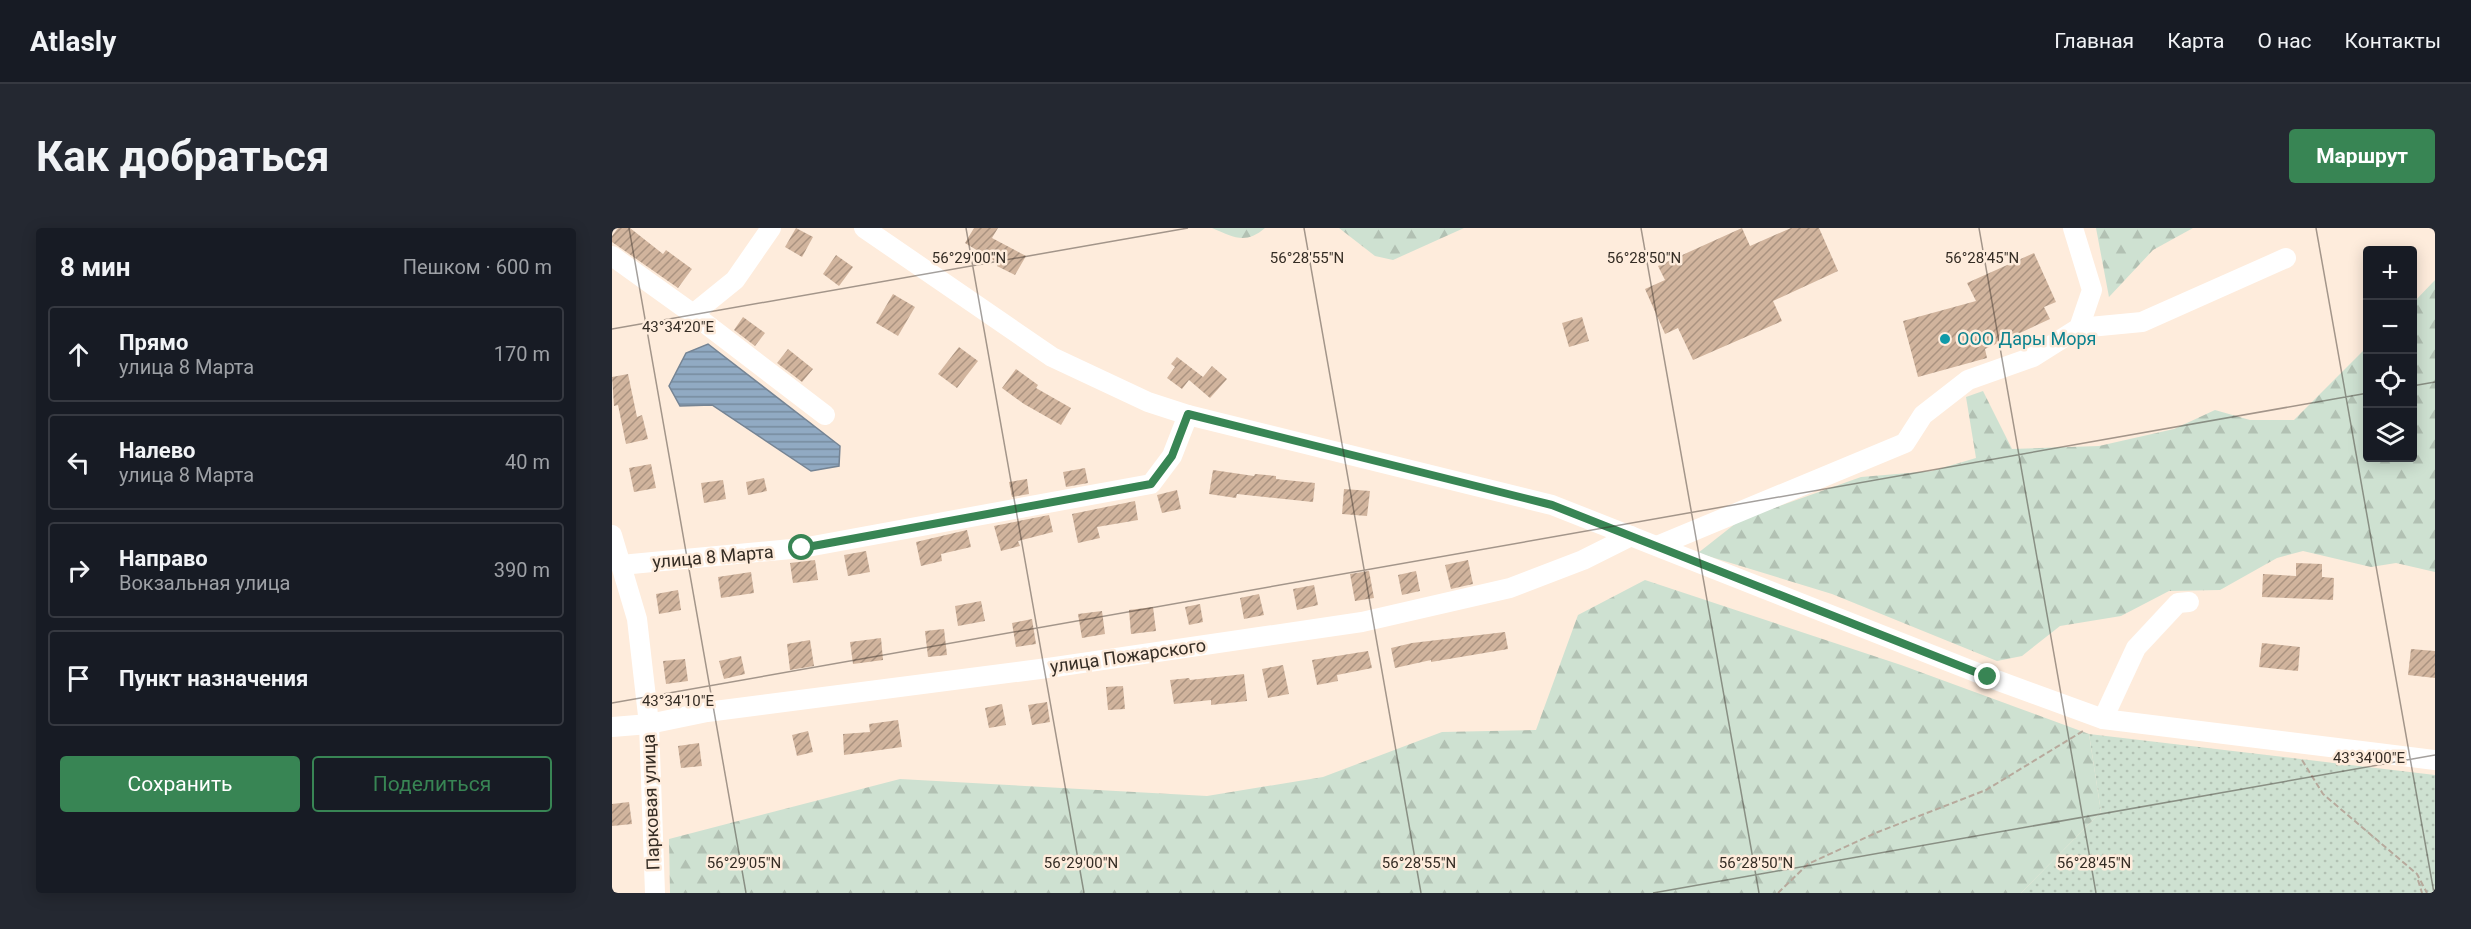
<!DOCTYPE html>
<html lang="ru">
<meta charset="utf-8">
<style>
:root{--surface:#171b24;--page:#242831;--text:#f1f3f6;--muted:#9ea1a6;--line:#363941;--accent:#388554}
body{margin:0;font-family:Roboto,sans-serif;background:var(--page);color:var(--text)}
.controls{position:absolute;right:18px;top:18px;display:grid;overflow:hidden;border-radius:6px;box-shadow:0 3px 15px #0003}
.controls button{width:54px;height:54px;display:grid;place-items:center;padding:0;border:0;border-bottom:2px solid var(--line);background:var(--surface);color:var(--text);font:30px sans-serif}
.stop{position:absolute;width:18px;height:18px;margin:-14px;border:4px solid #388554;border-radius:50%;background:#fff}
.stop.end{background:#388554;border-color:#fff;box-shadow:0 2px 6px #0008}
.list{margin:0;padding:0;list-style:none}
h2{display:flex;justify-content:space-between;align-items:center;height:78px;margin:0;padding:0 24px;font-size:26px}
h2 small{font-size:20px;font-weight:400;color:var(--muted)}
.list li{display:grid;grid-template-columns:39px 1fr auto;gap:18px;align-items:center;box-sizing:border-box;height:96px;margin:0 12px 12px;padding:0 12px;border:2px solid var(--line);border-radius:6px}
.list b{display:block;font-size:22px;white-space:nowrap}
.list p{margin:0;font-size:20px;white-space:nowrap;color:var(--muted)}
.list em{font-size:20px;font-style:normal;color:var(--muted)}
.actions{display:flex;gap:12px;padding:18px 24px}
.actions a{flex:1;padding:14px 0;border:2px solid var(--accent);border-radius:6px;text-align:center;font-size:21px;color:var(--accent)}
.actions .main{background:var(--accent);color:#fff}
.icon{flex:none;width:33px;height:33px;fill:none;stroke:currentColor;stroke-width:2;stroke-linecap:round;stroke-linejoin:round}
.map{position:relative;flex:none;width:1823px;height:665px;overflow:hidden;border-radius:6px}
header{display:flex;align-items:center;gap:36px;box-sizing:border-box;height:84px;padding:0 30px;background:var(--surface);border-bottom:2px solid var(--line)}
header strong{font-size:28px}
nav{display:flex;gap:33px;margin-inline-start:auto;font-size:21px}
.intro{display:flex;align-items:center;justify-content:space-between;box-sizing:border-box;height:144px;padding:0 36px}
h1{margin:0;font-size:42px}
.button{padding:15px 27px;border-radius:6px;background:var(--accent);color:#fff;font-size:21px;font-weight:700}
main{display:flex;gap:36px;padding:0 36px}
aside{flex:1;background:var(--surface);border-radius:6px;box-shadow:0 3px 15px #0003}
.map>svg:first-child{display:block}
</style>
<header>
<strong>Atlasly</strong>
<nav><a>Главная</a><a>Карта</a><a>О нас</a><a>Контакты</a></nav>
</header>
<div class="intro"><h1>Как добраться</h1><a class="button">Маршрут</a></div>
<main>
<aside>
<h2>8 мин<small>Пешком · 600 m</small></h2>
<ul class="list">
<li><svg class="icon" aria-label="ahead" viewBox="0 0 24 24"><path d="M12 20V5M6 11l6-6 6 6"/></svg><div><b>Прямо</b><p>улица 8 Марта</p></div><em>170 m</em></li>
<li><svg class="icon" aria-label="left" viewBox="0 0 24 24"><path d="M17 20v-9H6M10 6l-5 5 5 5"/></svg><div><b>Налево</b><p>улица 8 Марта</p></div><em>40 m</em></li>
<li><svg class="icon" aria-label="right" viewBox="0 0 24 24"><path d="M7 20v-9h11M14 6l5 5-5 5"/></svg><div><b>Направо</b><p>Вокзальная улица</p></div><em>390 m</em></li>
<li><svg class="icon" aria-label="arrive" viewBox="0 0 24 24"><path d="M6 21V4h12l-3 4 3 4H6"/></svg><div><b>Пункт назначения</b></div></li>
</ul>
<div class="actions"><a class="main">Сохранить</a><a>Поделиться</a></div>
</aside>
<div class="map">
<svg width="1823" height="665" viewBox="0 0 1823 665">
<defs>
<pattern id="grass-dots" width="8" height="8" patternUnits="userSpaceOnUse" patternTransform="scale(1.5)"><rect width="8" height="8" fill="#cee1d1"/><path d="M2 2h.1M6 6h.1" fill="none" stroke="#b2c1b3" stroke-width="1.8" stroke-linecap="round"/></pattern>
<pattern id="forest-firs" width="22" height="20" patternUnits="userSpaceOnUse" patternTransform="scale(1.5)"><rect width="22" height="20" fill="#cee1d1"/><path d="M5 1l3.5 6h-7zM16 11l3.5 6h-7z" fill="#b2c1b3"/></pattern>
<pattern id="water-rules" width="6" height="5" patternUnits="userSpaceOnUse" patternTransform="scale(1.5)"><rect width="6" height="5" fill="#91aac3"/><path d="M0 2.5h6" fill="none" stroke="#778b9e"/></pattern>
<pattern id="building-hatch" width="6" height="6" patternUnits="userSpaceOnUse" patternTransform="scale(1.5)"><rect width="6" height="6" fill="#d1b49d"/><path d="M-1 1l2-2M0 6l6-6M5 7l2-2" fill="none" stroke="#aa9380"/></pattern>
</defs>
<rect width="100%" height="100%" fill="#feecdc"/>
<polygon fill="url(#grass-dots)" points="1477,506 1823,547 1823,665 1409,665 1489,584"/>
<g fill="url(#forest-firs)">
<path d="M600,0H653C633,17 622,9 600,0Z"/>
<polygon points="727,0 852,0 781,32 763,28"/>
<polygon points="1484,0 1581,0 1541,22 1497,69"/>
<polygon points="1823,52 1823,344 1784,335 1759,339 1691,323 1665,330 1608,362 1557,363 1509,388 1448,398 1410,428 1385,433 1220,366 1086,325 1128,292 1249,249 1320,243 1364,230 1354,169 1371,163 1400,221 1487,218 1562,201 1603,182 1638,192 1682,192 1755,119 1756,230 1800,230 1801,75"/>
<polygon points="1033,352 1289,437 1477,506 1489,584 1409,665 58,665 57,611 288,551 595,568 711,549 830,504 924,502 966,387"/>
</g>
<polygon fill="url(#water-rules)" stroke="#758494" stroke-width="1.5" points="96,116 228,218 227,238 199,243 100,177 68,178 57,158 74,125"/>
<g fill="url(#building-hatch)">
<polygon points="6,0 18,0 51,26 54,22 80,41 66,60 0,14 0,8"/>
<polygon points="184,0 201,9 190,29 173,19"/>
<polygon points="362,0 386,0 380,10 414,28 403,47 385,38 386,35 353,15"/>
<polygon points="1130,0 1138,18 1179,0 1207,0 1226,43 1161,73 1170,93 1081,132 1066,100 1053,106 1033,61 1053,52 1046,38"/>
<polygon points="1422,25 1444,74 1432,79 1438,91 1373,121 1375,130 1306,149 1291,93 1364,73 1355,55"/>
<polygon points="224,27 241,39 227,58 211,46"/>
<polygon points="281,66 303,79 286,108 264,95"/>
<polygon points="131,89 153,105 143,118 122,102"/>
<polygon points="970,89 977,113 957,119 950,95"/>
<polygon points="347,119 366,133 345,160 326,146"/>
<polygon points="176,121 201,141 190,154 165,135"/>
<polygon points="565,129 591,149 600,138 615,151 598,170 577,152 570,161 555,150 563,139 559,136"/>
<polygon points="404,141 426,157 424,160 459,180 449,197 412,176 390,160"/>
<polygon points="16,146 25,189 30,187 36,211 14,216 6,177 2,178 0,149"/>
<polygon points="39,236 44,260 22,264 17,240"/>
<polygon points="473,240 476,255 454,259 451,244"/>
<polygon points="601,242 642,248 643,246 664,248 664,251 703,255 701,274 625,266 624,270 597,266"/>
<polygon points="152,250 155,263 136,267 134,254"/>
<polygon points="415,251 417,266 400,269 397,254"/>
<polygon points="111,252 114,271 92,275 89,255"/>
<polygon points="732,261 758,263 755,288 730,286"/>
<polygon points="565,262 569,281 550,285 545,267"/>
<polygon points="523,273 526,292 485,299 488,310 466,315 460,286"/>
<polygon points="437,287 441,304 406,313 408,318 389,323 382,298"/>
<polygon points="355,302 359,319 329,326 330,333 309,338 304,314"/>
<polygon points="254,323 258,344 236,348 232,327"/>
<polygon points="203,332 206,352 181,355 178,335"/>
<polygon points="856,332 861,356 839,361 833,337"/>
<polygon points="1684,335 1710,336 1710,349 1722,350 1721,372 1650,369 1651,346 1684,348"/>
<polygon points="757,343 762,370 743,373 738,346"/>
<polygon points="804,343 808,363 790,367 786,347"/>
<polygon points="139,344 142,365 109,370 106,349"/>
<polygon points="702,357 706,377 685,382 681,361"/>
<polygon points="66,362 69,382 47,386 44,366"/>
<polygon points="647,366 652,387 632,391 628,370"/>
<polygon points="369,373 373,393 346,398 343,378"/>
<polygon points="588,376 591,394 577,397 573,379"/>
<polygon points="541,379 544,403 519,406 517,382"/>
<polygon points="490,383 493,406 470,410 466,386"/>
<polygon points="420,391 424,416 404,419 400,395"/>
<polygon points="332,401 335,427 316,429 313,403"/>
<polygon points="893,404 896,421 819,434 819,432 783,440 779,420 800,415"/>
<polygon points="269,410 271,432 241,436 238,414"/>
<polygon points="198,412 202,438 178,442 175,416"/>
<polygon points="1650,415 1688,419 1686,443 1647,439"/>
<polygon points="1799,421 1823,423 1823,450 1796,447"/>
<polygon points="756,423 760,440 725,447 726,453 705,457 700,432"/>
<polygon points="129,428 133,446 112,451 107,433"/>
<polygon points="73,431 76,453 54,456 51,433"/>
<polygon points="671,437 677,466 656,470 650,441"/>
<polygon points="632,446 635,473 599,477 599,472 562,476 558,452 577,450 578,452"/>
<polygon points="511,458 513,481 496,482 494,459"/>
<polygon points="435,474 438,494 420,497 416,477"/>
<polygon points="390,476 394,497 377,500 373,480"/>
<polygon points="286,492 290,519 232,527 231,506 258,504 257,496"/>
<polygon points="196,503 201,524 185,528 180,507"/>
<polygon points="87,515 90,538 69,540 66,518"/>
<polygon points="17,574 20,596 0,598 0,576"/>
</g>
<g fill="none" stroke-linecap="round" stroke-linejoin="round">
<g stroke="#b7a99c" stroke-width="2" stroke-dasharray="6 3" stroke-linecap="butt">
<polyline points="1690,532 1711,566 1805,646 1815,665"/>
<polyline points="1806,652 1810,665"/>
<polyline points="1166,665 1196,636 1266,604 1374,562 1471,503"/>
</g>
<g stroke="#fff" stroke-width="20">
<polyline points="252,0 440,129 536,174 576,187 940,277 1376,449 1491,491 1823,532"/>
<polyline points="0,28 81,86 213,187"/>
<polyline points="81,86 123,52 159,0"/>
<polyline points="1467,100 1530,94 1674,30"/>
<polyline points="0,307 25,391 37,496 43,665"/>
<polyline points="1045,318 1293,215 1311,187 1356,152 1421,129 1467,100 1480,62 1461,0"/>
<polyline points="9,337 190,320 539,256 560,228 576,187"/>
<polyline points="1491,491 1524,420 1566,375 1577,374"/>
<polyline points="0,499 37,496 95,484 443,439 750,394 898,360 971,332 1019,308"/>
</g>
</g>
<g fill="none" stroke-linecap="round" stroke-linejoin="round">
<polyline stroke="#388554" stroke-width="8" points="190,320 539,256 560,228 576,186 940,277 1376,449"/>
</g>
<path fill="none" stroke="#352d25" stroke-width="1.5" stroke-opacity="0.45" d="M17,0L134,665M354,0L472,665M692,0L809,665M1029,0L1147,665M1367,0L1484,665M1704,0L1822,665M0,101L576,0M1800,158L1823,154M0,475L1756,165M1041,665L1823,527"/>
<circle fill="#0f9aa8" stroke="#feecdc" stroke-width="2" cx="1333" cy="111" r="6"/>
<g text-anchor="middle" stroke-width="5" stroke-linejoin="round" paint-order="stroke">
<g font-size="18" fill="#0d838f" stroke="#feecdc" text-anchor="start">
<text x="1345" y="117">ООО Дары Моря</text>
</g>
<g font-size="18" fill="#352d25" stroke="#feecdc">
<text transform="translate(101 329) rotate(-5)" y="6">улица 8 Марта</text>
<text transform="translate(516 428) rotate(-8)" y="6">улица Пожарского</text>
<text transform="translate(39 574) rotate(-92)" y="6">Парковая улица</text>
</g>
</g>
<g font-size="15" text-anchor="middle" fill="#352d25" stroke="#feecdc" stroke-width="5" stroke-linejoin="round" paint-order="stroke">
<text x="357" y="35">56°29'00"N</text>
<text x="695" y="35">56°28'55"N</text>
<text x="1032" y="35">56°28'50"N</text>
<text x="1370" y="35">56°28'45"N</text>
<text x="66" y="104">43°34'20"E</text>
<text x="66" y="478">43°34'10"E</text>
<text x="1757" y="535">43°34'00"E</text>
<text x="132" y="640">56°29'05"N</text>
<text x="469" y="640">56°29'00"N</text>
<text x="807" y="640">56°28'55"N</text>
<text x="1144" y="640">56°28'50"N</text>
<text x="1482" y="640">56°28'45"N</text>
</g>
</svg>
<div class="controls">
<button>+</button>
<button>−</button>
<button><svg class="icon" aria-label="locate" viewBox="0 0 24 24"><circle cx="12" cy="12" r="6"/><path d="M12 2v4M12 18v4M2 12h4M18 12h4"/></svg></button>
<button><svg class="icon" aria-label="layers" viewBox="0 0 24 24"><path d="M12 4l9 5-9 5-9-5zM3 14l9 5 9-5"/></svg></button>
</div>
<div class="stop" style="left:190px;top:320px"></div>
<div class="stop end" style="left:1376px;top:449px"></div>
</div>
</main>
